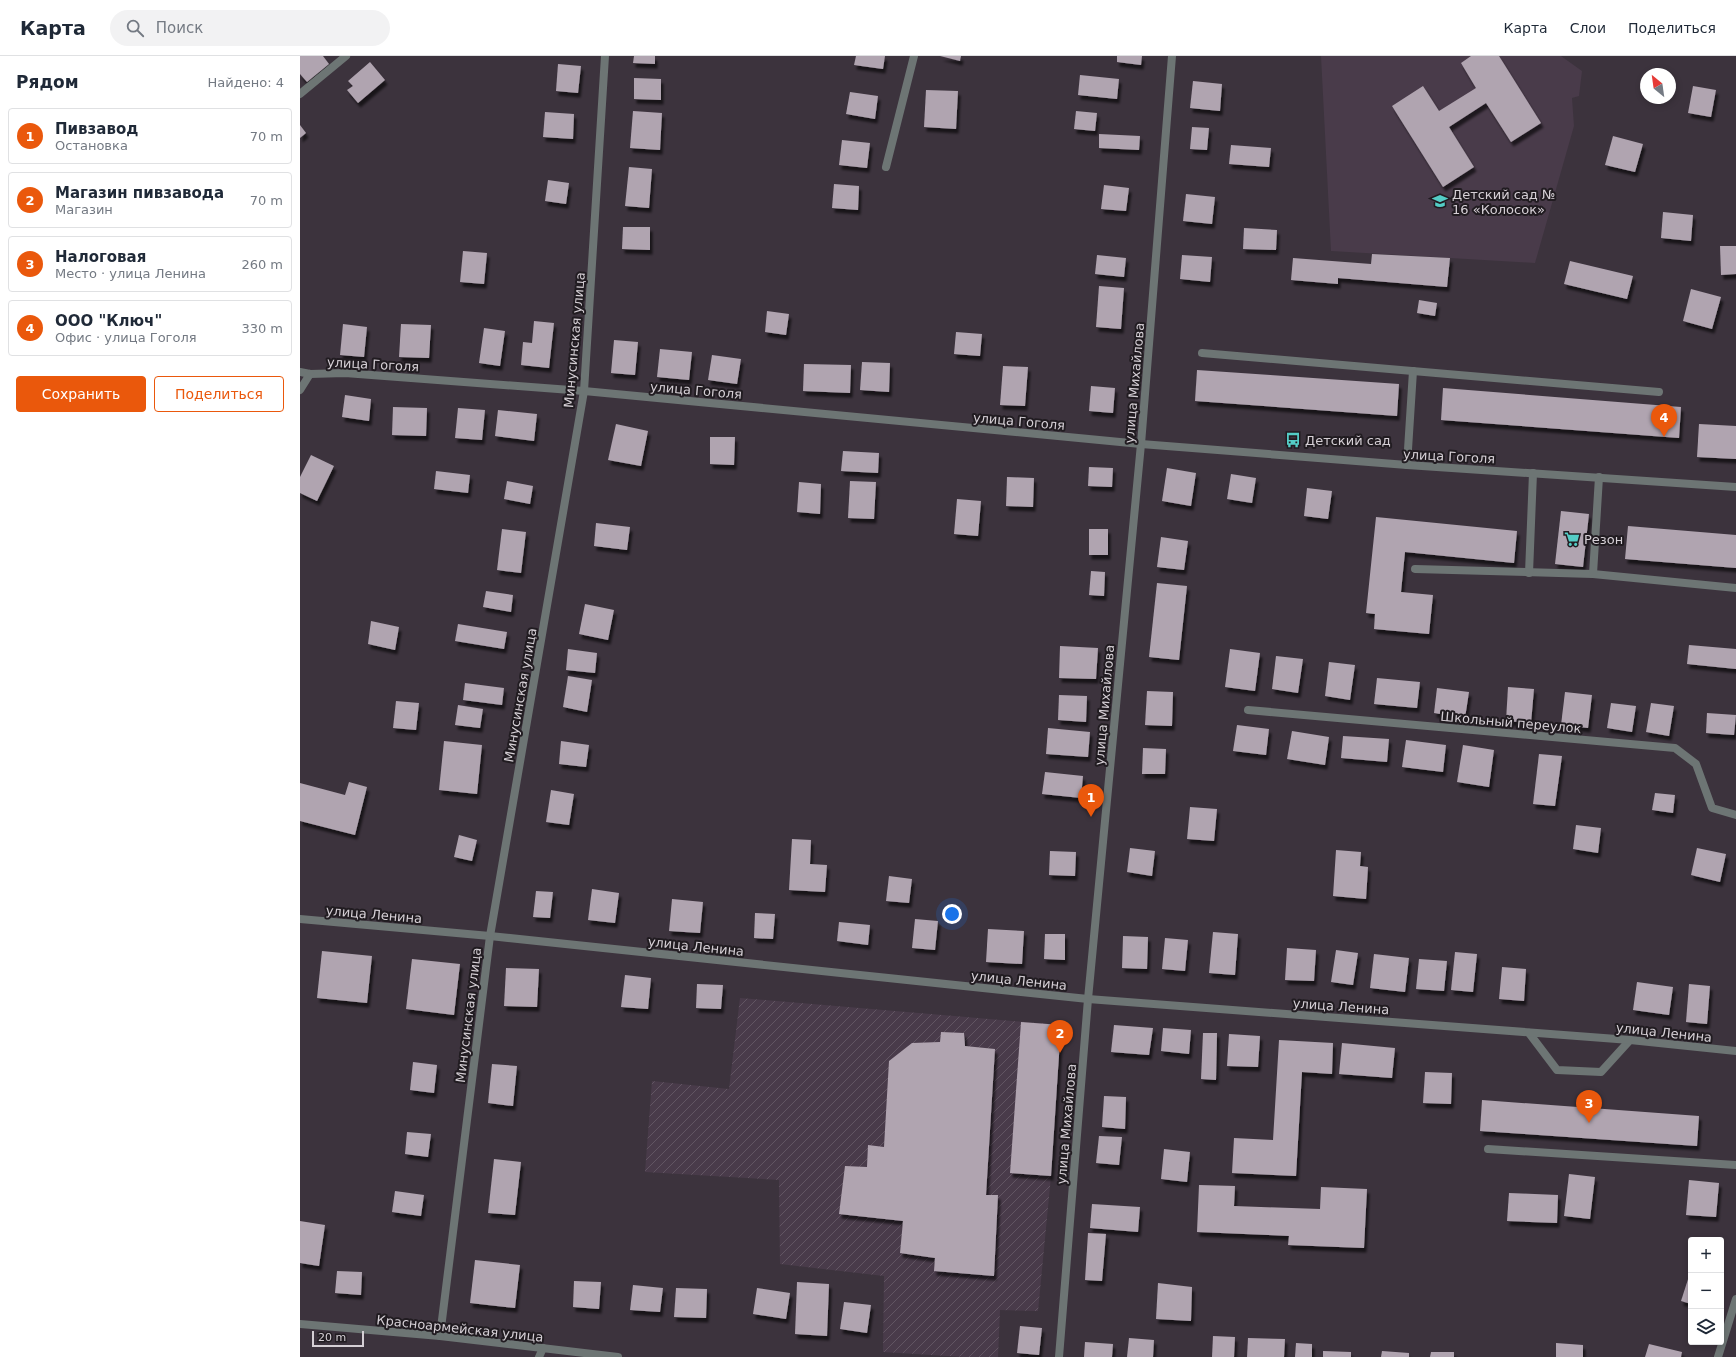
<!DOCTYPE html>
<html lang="ru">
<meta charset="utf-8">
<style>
:root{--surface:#fff;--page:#f2f2f3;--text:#1f2937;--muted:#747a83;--line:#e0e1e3;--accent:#ea580c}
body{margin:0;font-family:"DejaVu Sans",sans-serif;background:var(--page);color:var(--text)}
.controls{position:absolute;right:12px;bottom:12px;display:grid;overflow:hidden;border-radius:4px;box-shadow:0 2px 6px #0003}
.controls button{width:36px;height:36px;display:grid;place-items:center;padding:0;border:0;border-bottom:1px solid var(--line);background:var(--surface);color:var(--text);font:20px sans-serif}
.compass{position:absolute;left:1340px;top:12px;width:36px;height:36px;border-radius:50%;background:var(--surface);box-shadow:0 2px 6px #0003;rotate:331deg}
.scale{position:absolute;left:12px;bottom:10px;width:52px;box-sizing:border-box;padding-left:4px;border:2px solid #d5cfd5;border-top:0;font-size:11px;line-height:14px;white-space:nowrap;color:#d5cfd5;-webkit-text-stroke:3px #211c21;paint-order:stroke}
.you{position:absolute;left:652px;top:858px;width:14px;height:14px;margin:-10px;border:3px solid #fff;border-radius:50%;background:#1a73e8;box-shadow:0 0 0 6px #1a73e833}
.badge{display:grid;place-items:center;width:26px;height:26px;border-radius:50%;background:var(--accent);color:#fff;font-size:13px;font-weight:700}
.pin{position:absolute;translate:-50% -33px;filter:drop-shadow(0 1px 2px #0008)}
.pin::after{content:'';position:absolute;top:21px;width:14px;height:12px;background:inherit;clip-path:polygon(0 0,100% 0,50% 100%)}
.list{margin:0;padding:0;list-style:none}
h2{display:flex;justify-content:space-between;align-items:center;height:52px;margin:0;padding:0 16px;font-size:17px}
h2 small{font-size:13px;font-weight:400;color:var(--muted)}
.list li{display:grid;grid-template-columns:26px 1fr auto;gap:12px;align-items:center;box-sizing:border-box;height:56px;margin:0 8px 8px;padding:0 8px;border:1px solid var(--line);border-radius:4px}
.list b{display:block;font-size:15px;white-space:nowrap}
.list p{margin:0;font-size:13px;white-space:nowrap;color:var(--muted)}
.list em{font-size:13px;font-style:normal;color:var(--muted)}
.actions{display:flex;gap:8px;padding:12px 16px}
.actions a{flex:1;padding:9px 0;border:1px solid var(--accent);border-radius:4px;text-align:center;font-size:14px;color:var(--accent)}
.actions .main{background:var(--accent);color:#fff}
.icon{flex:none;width:22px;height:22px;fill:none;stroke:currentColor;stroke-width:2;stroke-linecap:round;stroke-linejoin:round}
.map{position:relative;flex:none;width:1436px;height:1301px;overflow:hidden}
header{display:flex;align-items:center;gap:24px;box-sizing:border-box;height:56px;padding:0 20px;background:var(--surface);border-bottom:1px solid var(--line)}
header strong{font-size:19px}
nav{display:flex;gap:22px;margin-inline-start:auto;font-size:14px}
.search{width:280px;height:36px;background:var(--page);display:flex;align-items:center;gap:10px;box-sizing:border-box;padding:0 14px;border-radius:22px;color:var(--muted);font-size:15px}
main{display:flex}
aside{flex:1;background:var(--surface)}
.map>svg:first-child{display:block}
</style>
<header>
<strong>Карта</strong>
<div class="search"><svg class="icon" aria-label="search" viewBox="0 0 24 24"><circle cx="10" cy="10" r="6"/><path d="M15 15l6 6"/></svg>Поиск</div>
<nav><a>Карта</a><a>Слои</a><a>Поделиться</a></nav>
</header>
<main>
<aside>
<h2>Рядом<small>Найдено: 4</small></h2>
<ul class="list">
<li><span class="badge">1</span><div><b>Пивзавод</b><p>Остановка</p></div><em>70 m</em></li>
<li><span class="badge">2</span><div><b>Магазин пивзавода</b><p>Магазин</p></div><em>70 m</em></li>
<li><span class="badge">3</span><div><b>Налоговая</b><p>Место · улица Ленина</p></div><em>260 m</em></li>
<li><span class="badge">4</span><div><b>ООО &quot;Ключ&quot;</b><p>Офис · улица Гоголя</p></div><em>330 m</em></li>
</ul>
<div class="actions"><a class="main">Сохранить</a><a>Поделиться</a></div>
</aside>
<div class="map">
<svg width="1436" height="1301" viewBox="0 0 1436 1301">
<defs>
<pattern id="industrial-furrows" width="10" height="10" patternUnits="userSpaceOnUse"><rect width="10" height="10" fill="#493b4a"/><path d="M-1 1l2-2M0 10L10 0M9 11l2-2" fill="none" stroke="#625663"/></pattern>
<filter id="shadow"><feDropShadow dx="2.5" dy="4.5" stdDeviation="1" flood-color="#0009"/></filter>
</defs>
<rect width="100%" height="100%" fill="#3c333d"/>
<polygon fill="#493b4a" points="1021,0 1261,0 1282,15 1279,40 1272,42 1274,70 1235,207 1031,195"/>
<polygon fill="url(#industrial-furrows)" points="440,942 761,969 751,1120 738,1255 700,1254 698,1301 664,1301 583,1296 584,1220 480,1208 479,1124 345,1116 352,1025 429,1033"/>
<g fill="#b0a4b0" filter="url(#shadow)">
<polygon points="0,0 23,0 29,8 7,26 0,18"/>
<polygon points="334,0 355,0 355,8 333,7"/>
<polygon points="556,0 585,0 583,13 554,9"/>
<polygon points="640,0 661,0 660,5"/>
<polygon points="817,0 842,0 841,9 817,6"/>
<polygon points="1171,0 1199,0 1241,67 1211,86 1186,47 1149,71 1174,111 1143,131 1092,50 1123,30 1139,55 1176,32 1161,7"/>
<polygon points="70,6 85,24 58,47 47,34 53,30 48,25"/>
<polygon points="258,8 281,10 278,37 256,35"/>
<polygon points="780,19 819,23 817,43 778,39"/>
<polygon points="334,22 361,23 361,44 334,43"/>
<polygon points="893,25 922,28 920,55 890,52"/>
<polygon points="1393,30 1416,34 1411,61 1388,57"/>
<polygon points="626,34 658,35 656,73 624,71"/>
<polygon points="550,36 578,40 575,63 546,58"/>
<polygon points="333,55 362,57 360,94 330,92"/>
<polygon points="776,55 797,57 795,75 774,73"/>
<polygon points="245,56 274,58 273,83 243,81"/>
<polygon points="0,69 6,77 0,82"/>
<polygon points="892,71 909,72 907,94 890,93"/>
<polygon points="799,78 840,80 839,94 799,92"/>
<polygon points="1313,80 1343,88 1335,116 1305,109"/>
<polygon points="542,84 570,87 567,112 539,109"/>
<polygon points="931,89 971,92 969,111 929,108"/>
<polygon points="329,111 352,113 349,152 325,150"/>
<polygon points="248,124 269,127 266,148 245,145"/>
<polygon points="534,128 559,130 558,154 532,152"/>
<polygon points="804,129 829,132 826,155 801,153"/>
<polygon points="886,138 915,141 912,168 883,165"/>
<polygon points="1363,156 1393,159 1391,185 1361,182"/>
<polygon points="323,171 350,171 350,194 322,193"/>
<polygon points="944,172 977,174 976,194 943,193"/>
<polygon points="1420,190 1436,190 1436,218 1421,219"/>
<polygon points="163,195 187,197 184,228 160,226"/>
<polygon points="1072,198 1150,202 1147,231 1038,222 1038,228 991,224 993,202 1071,208"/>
<polygon points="797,199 826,202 824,221 795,218"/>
<polygon points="882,199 912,201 910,226 880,223"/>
<polygon points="1270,205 1333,220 1327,243 1264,228"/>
<polygon points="799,230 824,232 821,273 796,271"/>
<polygon points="1391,233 1421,241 1412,273 1383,265"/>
<polygon points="1119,244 1137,247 1135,260 1117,257"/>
<polygon points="467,255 489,258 486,279 465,276"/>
<polygon points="234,265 254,267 249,312 221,309 223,286 232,287"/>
<polygon points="43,268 67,271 64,301 40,299"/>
<polygon points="101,268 131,269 129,302 99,301"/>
<polygon points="184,272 205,275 200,310 179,307"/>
<polygon points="656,276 682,278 680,300 654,298"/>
<polygon points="314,284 338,286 335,319 311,317"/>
<polygon points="360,293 392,296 389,324 357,321"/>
<polygon points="412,299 441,303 437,328 408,324"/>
<polygon points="562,306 590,307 589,336 560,334"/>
<polygon points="504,308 551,309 550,337 503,335"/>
<polygon points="703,310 728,311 725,350 700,349"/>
<polygon points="897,314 1099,328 1097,360 895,345"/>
<polygon points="791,330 815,332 813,357 789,355"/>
<polygon points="1143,332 1381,351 1379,382 1141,364"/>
<polygon points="45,339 71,343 69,365 42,361"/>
<polygon points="93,351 127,352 126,380 92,379"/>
<polygon points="158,352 185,354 182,384 155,382"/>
<polygon points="198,354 237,358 234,385 195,380"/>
<polygon points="316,368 348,375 341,410 308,404"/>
<polygon points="1399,368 1436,370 1436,403 1397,401"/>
<polygon points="410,381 435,381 434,409 410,408"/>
<polygon points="543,395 579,397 578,417 541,415"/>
<polygon points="11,399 34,410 17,445 0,437 0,421"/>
<polygon points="789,411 813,412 812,431 788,430"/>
<polygon points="867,412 896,417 891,450 862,445"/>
<polygon points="136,415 170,419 168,437 134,433"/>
<polygon points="931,418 956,422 952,447 927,443"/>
<polygon points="707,421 734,422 733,451 706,450"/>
<polygon points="207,425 233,430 230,448 204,443"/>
<polygon points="550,425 576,426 574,463 548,462"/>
<polygon points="499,426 521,428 520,458 497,456"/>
<polygon points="1007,432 1032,435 1028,463 1004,460"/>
<polygon points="657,443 681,445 678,480 654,478"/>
<polygon points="1261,455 1289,458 1283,511 1255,508"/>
<polygon points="1076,461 1217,475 1214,507 1105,496 1101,536 1133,539 1129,578 1074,573 1075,558 1066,557"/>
<polygon points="296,467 330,471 327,494 294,490"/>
<polygon points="1328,470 1436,479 1436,512 1325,503"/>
<polygon points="202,473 226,476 221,517 197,514"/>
<rect x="789" y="473" width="19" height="26"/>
<polygon points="861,481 888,485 884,514 857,511"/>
<polygon points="791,515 805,516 804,540 789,539"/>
<polygon points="857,527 887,530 879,604 849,601"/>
<polygon points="186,535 213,539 211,556 183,551"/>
<polygon points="285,548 314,554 308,584 279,578"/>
<polygon points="71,565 99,571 95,594 68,588"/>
<polygon points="158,568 207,576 204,593 155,585"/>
<polygon points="1389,589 1436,593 1436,613 1387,608"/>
<polygon points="760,590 798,592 796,623 759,622"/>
<polygon points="268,593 297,597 295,617 266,614"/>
<polygon points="930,593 960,597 955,635 925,631"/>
<polygon points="976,600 1003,603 998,637 972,633"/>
<polygon points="1029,606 1055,609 1050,644 1025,640"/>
<polygon points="268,620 292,624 287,656 263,651"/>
<polygon points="1077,622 1120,626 1117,652 1074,648"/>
<polygon points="165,627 204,632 202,649 163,644"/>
<polygon points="1208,631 1234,633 1231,667 1206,665"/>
<polygon points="1137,632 1169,636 1165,662 1134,657"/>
<polygon points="847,635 873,636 872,670 845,669"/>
<polygon points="1265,636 1292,639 1288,672 1261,669"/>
<polygon points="759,639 787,640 786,666 758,664"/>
<polygon points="96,645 119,647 116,674 93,672"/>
<polygon points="1311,647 1336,650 1332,676 1307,672"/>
<polygon points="1351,647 1374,650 1369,680 1346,676"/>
<polygon points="158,649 183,653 180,672 155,669"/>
<polygon points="1407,657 1436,659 1434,679 1406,677"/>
<polygon points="937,669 969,673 966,699 933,695"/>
<polygon points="748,672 790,676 788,701 746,698"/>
<polygon points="992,675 1029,681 1025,709 987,703"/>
<polygon points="1043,680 1089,683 1087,706 1041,702"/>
<polygon points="1106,684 1146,689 1143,716 1102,711"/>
<polygon points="144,685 182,689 177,738 139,734"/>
<polygon points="261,685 289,689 286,711 259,708"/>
<polygon points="1163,689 1194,694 1189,731 1157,726"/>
<polygon points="843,692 866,693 865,718 842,718"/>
<polygon points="1239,698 1262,700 1255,750 1233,748"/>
<polygon points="745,716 783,720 781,742 742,738"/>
<polygon points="49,726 67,731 55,779 0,765 0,727 45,739"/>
<polygon points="251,734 274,738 269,769 246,766"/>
<polygon points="1355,737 1375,739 1373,757 1352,754"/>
<polygon points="890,751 917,753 914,785 887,783"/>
<polygon points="1276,769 1301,772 1298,797 1273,793"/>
<polygon points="159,779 177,784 172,805 154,801"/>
<polygon points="492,783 511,784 510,808 527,809 525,836 489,834"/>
<polygon points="830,792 855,795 852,820 827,816"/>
<polygon points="1397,792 1426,798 1420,826 1391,819"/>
<polygon points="1036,794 1061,796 1060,810 1068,811 1066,843 1033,840"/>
<polygon points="750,795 776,796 775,820 749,819"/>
<polygon points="589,820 612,823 609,847 586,845"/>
<polygon points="292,833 319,837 315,867 288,864"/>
<polygon points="236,835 253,836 250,862 233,861"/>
<polygon points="372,843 403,846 400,877 369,875"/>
<polygon points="455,857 475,858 473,883 454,882"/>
<polygon points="615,863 638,865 635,894 612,892"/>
<polygon points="539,866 570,869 568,889 537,885"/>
<polygon points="688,873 724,875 722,908 686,906"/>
<polygon points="913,876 938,878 935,919 909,917"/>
<polygon points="745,878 765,878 765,904 744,903"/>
<polygon points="823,880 848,881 847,913 822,912"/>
<polygon points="865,882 888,884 885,915 862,913"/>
<polygon points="987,892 1016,894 1014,925 985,924"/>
<polygon points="1036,894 1058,897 1053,929 1031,926"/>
<polygon points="22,895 72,900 67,947 17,942"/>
<polygon points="1155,896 1177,898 1173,936 1151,934"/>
<polygon points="1074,898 1109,902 1105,936 1070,932"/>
<polygon points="112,903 160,908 154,959 106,953"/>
<polygon points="1119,903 1147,905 1144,935 1116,933"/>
<polygon points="1202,911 1226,913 1224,945 1199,943"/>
<polygon points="206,912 239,913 237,951 204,950"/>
<polygon points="325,919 351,922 348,953 321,951"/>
<polygon points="1337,926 1373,931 1369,959 1333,954"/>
<polygon points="397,928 423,929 421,953 396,952"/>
<polygon points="1389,928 1410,930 1407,968 1386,966"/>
<polygon points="721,966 761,969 751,1120 710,1117"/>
<polygon points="814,969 853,972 849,999 811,996"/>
<polygon points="863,972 891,974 889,998 861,995"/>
<polygon points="641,976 664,977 665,990 695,993 686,1139 698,1139 694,1220 634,1215 635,1202 600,1197 603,1165 539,1158 545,1110 567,1111 568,1089 584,1091 589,1005 612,987 640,986"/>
<polygon points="903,977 917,977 916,1024 901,1023"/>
<polygon points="929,978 960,980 958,1011 927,1010"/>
<polygon points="979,984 1033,987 1032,1018 1002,1016 996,1120 932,1117 934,1082 973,1084"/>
<polygon points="1042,987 1095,992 1092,1022 1039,1018"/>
<polygon points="113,1006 137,1009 134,1037 110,1034"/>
<polygon points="192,1008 217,1010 213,1050 188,1047"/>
<polygon points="1125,1016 1152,1017 1151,1048 1123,1047"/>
<polygon points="804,1040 826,1041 825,1073 802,1071"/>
<polygon points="1182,1044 1399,1060 1397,1090 1180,1075"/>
<polygon points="107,1076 131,1078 128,1101 105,1098"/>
<polygon points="799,1080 822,1081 819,1109 796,1107"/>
<polygon points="864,1093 890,1096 887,1126 861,1123"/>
<polygon points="194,1103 221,1106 215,1159 188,1157"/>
<polygon points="1269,1118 1295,1121 1290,1163 1264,1160"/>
<polygon points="1389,1124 1419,1127 1416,1161 1386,1159"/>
<polygon points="899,1129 935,1130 934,1150 1020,1153 1021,1131 1067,1133 1064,1192 988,1189 989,1180 897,1176"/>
<polygon points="95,1135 124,1139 121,1160 92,1156"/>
<polygon points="1209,1137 1258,1139 1257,1167 1207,1165"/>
<polygon points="792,1148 840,1151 838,1176 790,1172"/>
<polygon points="0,1165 25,1169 19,1210 0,1207"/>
<polygon points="788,1177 806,1178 802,1225 785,1224"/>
<polygon points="175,1204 220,1209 215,1252 170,1247"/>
<polygon points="37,1215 62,1216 61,1239 35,1237"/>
<polygon points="1390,1217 1391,1217 1391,1248 1381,1245"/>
<polygon points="274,1225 301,1226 299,1253 273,1251"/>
<polygon points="497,1226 529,1228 527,1280 495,1278"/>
<polygon points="858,1227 892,1231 891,1265 856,1263"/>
<polygon points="333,1229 363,1232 360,1256 330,1254"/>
<polygon points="376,1232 407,1233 406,1262 374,1261"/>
<polygon points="457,1232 490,1237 486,1263 453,1258"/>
<polygon points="544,1246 571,1249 567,1277 540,1273"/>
<polygon points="720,1270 742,1272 739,1299 717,1297"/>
<polygon points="913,1280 935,1281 934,1301 912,1301"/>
<polygon points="829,1282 854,1284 853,1301 827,1301"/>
<polygon points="948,1282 985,1283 984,1301 947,1301"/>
<polygon points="785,1286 813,1288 812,1301 784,1301"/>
<polygon points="996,1287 1012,1288 1012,1301 995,1301"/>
<polygon points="1256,1287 1283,1289 1283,1301 1256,1301"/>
<polygon points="1349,1288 1382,1296 1381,1301 1345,1301"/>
<polygon points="1023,1295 1051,1296 1051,1301 1023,1301"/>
<polygon points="1082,1295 1109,1297 1109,1301 1081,1301"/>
<polygon points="1131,1296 1154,1296 1154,1301 1130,1301"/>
</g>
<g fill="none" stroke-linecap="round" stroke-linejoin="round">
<g stroke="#6d7574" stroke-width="8">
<polyline points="902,297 1359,336"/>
<polyline points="1107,409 1113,315"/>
<polyline points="1115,513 1293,518 1436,532"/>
<polyline points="1229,517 1233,417"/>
<polyline points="1293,518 1299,421"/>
<polyline points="1229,977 1257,1014 1301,1016 1330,984"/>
<polyline points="1188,1093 1436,1109"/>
<polyline points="239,1301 243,1292"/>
</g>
<g stroke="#6d7574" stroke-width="8">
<polyline points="0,38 46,0"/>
<polyline points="586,111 614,0"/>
<polyline points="0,316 10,318 45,317 284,335 841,388 1107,409 1436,431"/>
<polyline points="0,334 10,318"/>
<polyline points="948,654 1375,692 1396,708 1412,752 1436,759"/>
<polyline points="0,863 190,880 788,943 1330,984 1436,995"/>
<polyline points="0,1268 140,1280 318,1301"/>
<polyline points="140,1280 190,880 284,335 305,0"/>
<polyline points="759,1301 788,943 841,388 872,0"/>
<polyline points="1418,1301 1436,1243"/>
</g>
</g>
<defs>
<g id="school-bare" transform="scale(1.2)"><path d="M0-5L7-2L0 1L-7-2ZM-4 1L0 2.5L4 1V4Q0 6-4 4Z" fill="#54cdc6" stroke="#211c21" stroke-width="2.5" paint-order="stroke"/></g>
<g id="bus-bare" transform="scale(1.2)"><path d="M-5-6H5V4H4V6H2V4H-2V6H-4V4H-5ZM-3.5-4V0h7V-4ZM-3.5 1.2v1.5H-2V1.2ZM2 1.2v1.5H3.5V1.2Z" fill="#54cdc6" stroke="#211c21" stroke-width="2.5" paint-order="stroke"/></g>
<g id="supermarket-bare" transform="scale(1.2)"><path d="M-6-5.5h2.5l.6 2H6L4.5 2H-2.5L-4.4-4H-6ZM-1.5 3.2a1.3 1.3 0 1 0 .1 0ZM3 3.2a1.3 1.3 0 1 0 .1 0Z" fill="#54cdc6" stroke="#211c21" stroke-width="2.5" paint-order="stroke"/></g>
</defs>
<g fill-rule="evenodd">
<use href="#school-bare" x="1140" y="145"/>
<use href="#bus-bare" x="993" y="384"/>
<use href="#supermarket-bare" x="1272" y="483"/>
</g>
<g text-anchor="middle" stroke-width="4" stroke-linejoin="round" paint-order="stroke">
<g font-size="13" fill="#d5cfd5" stroke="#211c21" text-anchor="start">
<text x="1152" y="143">Детский сад №<tspan x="1152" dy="15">16 «Колосок»</tspan></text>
<text x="1005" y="389">Детский сад</text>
<text x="1284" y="488">Резон</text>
</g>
<g font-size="13" fill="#d5cfd5" stroke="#211c21">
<text transform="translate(274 284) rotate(-85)" y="5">Минусинская улица</text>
<text transform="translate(73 308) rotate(3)" y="5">улица Гоголя</text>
<text transform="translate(834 327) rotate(-85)" y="5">улица Михайлова</text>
<text transform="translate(396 334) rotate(5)" y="5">улица Гоголя</text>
<text transform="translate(719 365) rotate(5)" y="5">улица Гоголя</text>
<text transform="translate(1149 400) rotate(3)" y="5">улица Гоголя</text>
<text transform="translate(220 639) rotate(-80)" y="5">Минусинская улица</text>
<text transform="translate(804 649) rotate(-85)" y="5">улица Михайлова</text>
<text transform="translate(1211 666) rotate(5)" y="5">Школьный переулок</text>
<text transform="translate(74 858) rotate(5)" y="5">улица Ленина</text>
<text transform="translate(396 890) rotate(6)" y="5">улица Ленина</text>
<text transform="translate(719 924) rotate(6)" y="5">улица Ленина</text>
<text transform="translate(1041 950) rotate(4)" y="5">улица Ленина</text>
<text transform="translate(168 959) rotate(-83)" y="5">Минусинская улица</text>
<text transform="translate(1364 976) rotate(6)" y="5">улица Ленина</text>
<text transform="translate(766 1068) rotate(-85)" y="5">улица Михайлова</text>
<text transform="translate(160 1272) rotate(6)" y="5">Красноармейская улица</text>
</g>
</g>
</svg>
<div class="controls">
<button>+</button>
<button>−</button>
<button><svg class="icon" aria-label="layers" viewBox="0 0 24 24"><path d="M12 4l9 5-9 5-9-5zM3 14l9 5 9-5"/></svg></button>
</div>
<svg class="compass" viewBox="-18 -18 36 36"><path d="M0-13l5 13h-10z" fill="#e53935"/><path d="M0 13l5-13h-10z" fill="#747a83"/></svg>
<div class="scale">20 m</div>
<div class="you"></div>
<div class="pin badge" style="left:791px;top:761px">1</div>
<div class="pin badge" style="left:760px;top:997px">2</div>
<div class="pin badge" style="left:1289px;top:1067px">3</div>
<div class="pin badge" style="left:1364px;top:381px">4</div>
</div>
</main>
